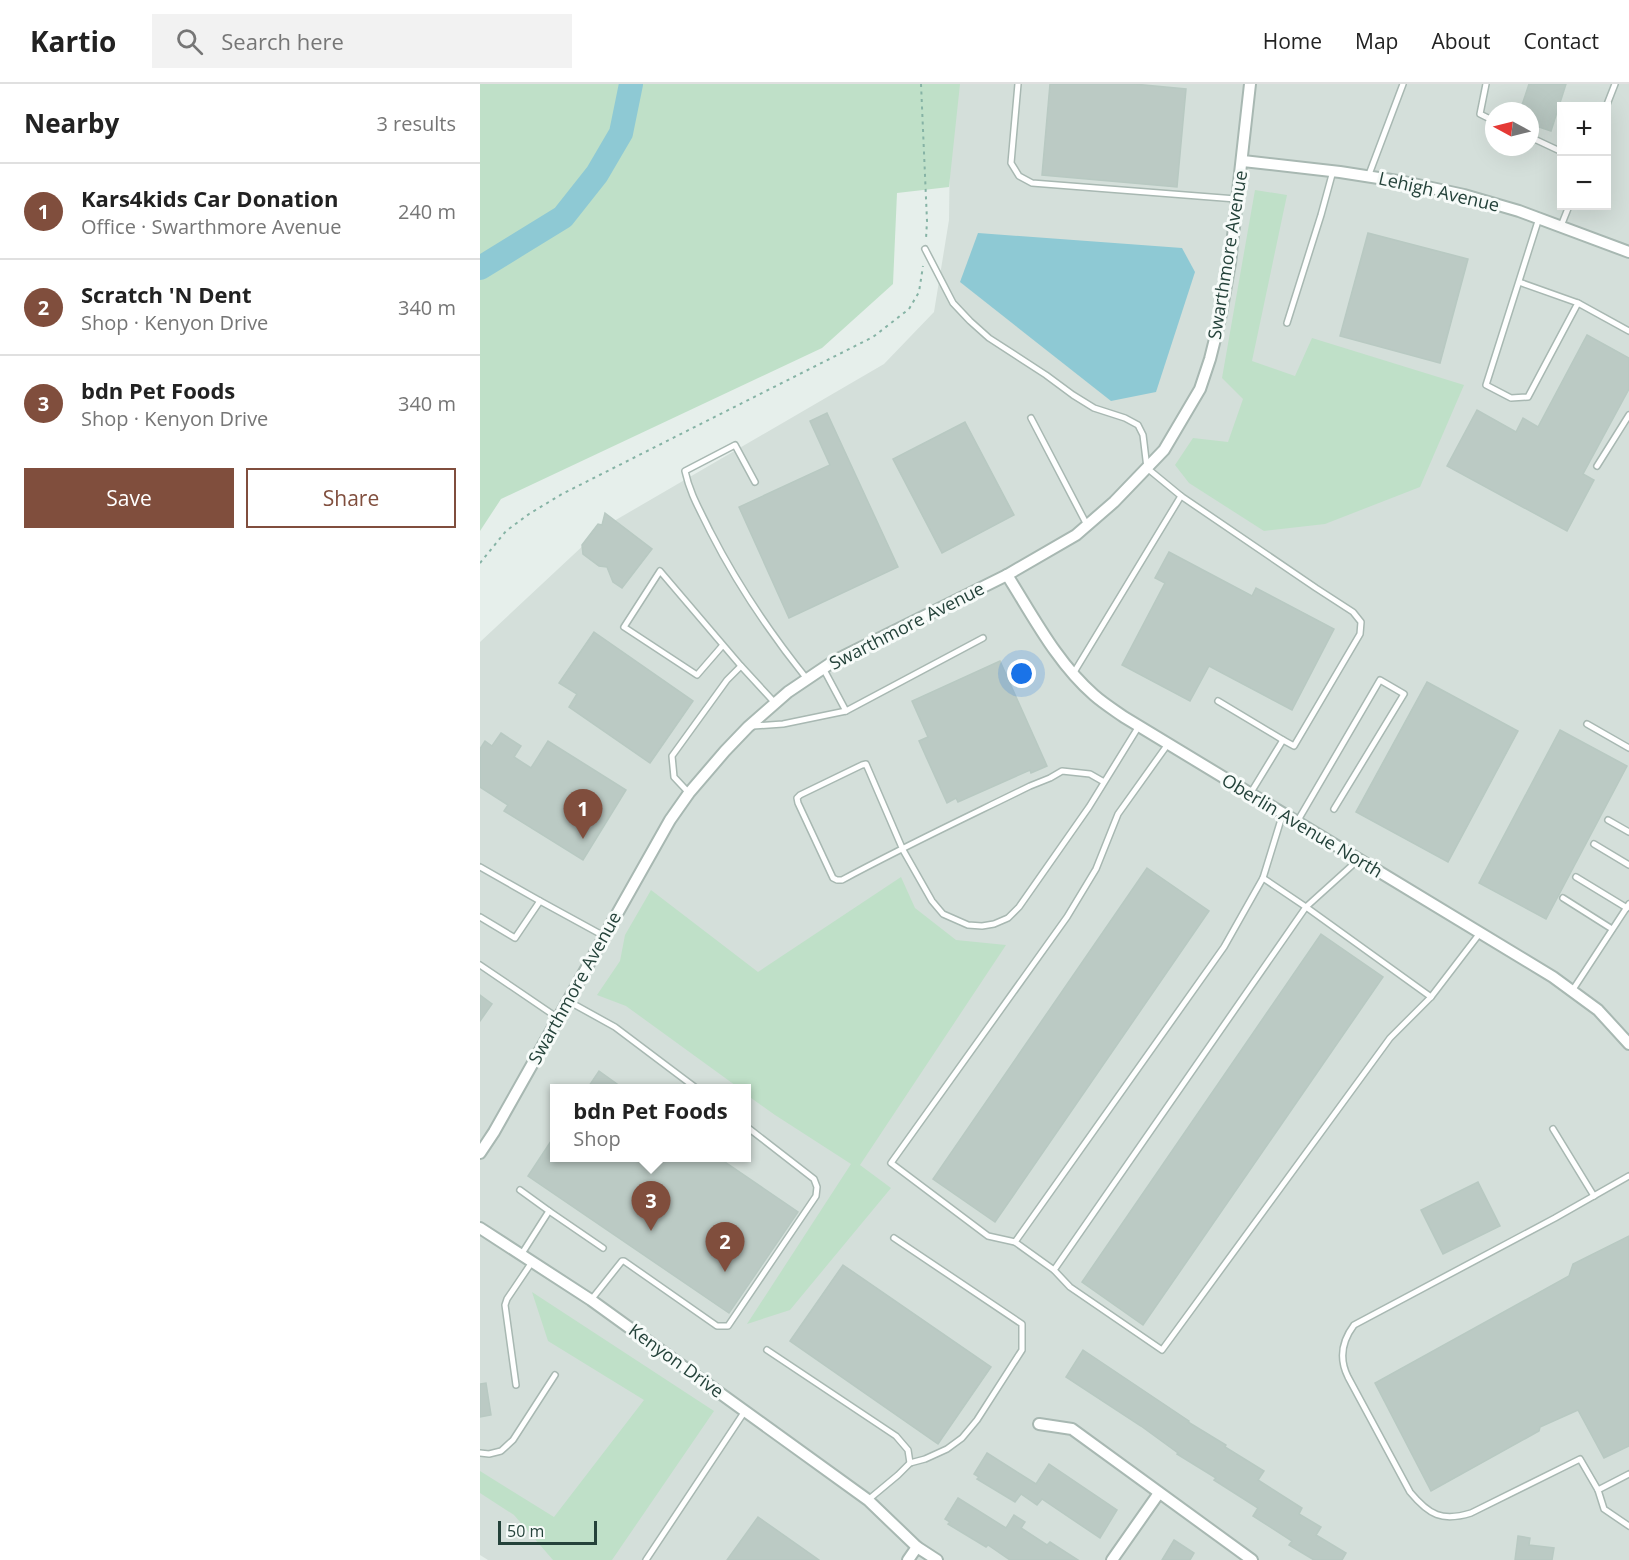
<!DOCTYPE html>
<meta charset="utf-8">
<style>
:root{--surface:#fff;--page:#f2f2f2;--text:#222;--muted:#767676;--line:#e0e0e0;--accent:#804e3d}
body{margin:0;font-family:"Open Sans",sans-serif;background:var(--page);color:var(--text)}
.controls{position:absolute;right:18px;top:18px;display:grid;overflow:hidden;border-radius:0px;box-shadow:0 6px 24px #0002}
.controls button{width:54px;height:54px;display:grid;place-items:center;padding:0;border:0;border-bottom:2px solid var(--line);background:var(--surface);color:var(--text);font:30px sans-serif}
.compass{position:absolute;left:1005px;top:18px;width:54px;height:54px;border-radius:50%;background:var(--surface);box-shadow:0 6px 24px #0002;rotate:277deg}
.scale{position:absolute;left:18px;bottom:15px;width:99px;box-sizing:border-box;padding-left:6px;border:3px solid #24423a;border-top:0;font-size:16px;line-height:21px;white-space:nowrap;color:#24423a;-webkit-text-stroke:4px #f7fbf9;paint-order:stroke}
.you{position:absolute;left:542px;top:590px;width:21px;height:21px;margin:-15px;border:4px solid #fff;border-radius:50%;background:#1a73e8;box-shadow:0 0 0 9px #1a73e833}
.badge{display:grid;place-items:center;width:39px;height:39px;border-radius:50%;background:var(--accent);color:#fff;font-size:20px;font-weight:700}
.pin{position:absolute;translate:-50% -50px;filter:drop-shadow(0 2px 3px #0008)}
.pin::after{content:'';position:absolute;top:32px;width:21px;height:18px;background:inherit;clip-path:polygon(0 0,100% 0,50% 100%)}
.popup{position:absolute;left:70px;top:1000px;width:201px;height:78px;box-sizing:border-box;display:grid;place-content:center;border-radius:0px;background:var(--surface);filter:drop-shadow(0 2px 4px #0005);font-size:20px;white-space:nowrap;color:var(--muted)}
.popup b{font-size:22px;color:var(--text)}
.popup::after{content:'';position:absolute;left:50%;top:100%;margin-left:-12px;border:12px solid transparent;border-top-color:var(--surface)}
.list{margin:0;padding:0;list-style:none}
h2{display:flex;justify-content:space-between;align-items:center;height:78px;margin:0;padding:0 24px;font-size:26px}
h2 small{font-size:20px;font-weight:400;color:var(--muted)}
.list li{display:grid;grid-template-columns:39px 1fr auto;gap:18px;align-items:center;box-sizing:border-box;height:96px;padding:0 24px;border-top:2px solid var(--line)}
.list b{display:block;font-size:22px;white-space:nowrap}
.list p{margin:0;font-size:20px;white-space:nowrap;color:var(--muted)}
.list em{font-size:20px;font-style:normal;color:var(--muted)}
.actions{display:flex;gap:12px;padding:18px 24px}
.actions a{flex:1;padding:14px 0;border:2px solid var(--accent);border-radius:0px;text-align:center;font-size:21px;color:var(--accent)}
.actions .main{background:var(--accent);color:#fff}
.icon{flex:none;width:33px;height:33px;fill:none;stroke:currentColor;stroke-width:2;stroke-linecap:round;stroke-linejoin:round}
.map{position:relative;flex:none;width:1149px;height:1476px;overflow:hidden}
header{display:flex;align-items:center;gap:36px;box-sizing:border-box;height:84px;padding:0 30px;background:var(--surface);border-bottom:2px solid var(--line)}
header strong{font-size:28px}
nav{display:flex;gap:33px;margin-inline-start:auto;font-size:21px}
.search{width:420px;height:54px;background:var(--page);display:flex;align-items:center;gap:15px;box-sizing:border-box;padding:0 21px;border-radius:0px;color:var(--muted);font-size:22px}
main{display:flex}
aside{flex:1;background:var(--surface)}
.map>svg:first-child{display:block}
</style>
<header>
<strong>Kartio</strong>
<div class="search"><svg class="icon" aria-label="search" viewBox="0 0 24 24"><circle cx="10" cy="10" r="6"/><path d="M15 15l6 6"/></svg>Search here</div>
<nav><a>Home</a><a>Map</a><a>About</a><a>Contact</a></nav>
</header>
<main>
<aside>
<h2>Nearby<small>3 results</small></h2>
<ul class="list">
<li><span class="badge">1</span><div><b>Kars4kids Car Donation</b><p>Office · Swarthmore Avenue</p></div><em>240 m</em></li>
<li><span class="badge">2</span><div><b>Scratch 'N Dent</b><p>Shop · Kenyon Drive</p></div><em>340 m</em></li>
<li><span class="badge">3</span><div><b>bdn Pet Foods</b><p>Shop · Kenyon Drive</p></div><em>340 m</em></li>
</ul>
<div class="actions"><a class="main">Save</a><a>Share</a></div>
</aside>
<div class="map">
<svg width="1149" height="1476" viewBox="0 0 1149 1476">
<rect width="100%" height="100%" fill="#e6efeb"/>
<path fill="#d4dfda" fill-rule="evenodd" d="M478,0H1149V1476H8L0,1471V558L122,444L404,280L454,228L469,136L470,60ZM1082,22H1126V122H1082ZM1014,27H1050V63H1014ZM75,1004H267V1074H75Z"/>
<g fill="#bfe0c8">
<polygon points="0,0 480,0 469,103 417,109 413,200 342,264 21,415 0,447"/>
<polygon points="775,106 807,111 772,277 815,292 832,254 984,301 940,403 845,440 784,447 709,399 695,381 713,354 748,358 763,315 742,294"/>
<polygon points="421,793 435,824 476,856 526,861 380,1081 411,1104 310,1226 267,1240 371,1080 295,1031 267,1011 267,1004 259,1004 146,922 117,911 140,877 145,851 171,806 278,888"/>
<polygon points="52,1208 234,1327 132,1476 73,1476 34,1431 0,1409 0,1387 74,1433 164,1316 68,1257"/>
</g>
<polygon fill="#8ec9d4" points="498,149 702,164 715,188 676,308 631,317 480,198"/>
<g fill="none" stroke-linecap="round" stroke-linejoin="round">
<polyline stroke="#8ec9d4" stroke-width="24" points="0,184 83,133 117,90 141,49 151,0"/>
</g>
<g fill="#bbcac4" stroke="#b8c9c2" stroke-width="1.5">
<polygon points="570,0 654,0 706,5 697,103 562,91"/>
<polygon points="1049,0 1086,0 1071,47 1050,40 1050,27 1040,27"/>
<polygon points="888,149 988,175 960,279 860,252"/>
<polygon points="1107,251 1149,274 1149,305 1103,390 1114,396 1087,447 967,382 997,326 1036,348 1043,334 1058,343"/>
<polygon points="347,329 418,483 309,534 259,423 350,381 330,337"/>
<polygon points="485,338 534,431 462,469 413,375"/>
<polygon points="125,429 172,465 142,504 133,498 127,483 119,482 103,470 102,461 118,440 122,441"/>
<polygon points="689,468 772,512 776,504 854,545 812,626 729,582 710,617 642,581 685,499 675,494"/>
<polygon points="114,548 213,617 170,679 89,623 97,610 79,599"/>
<polygon points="520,577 567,682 551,689 550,686 478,718 476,714 467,719 439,657 448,653 432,617"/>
<polygon points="947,598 1038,647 968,778 876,728"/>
<polygon points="1080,646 1147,682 1066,835 999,799"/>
<polygon points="21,649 41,662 34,673 51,684 68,657 146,706 103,776 24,727 28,721 0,703 0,665 5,657 12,662"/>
<polygon points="667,784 729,827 515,1138 453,1095"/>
<polygon points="841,850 903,893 663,1241 602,1198"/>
<polygon points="0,911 12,920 0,937"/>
<polygon points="119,987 144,1005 107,1005"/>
<polygon points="75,1051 75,1074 239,1074 318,1128 249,1229 48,1092"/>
<polygon points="998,1098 1020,1142 963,1170 941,1126"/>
<polygon points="1149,1152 1149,1362 1124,1374 1098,1326 1060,1343 1059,1347 951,1407 895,1299 1089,1192 1093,1180"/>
<polygon points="363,1181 511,1283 458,1360 310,1257"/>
<polygon points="603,1266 709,1337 708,1338 746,1361 745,1363 784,1387 778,1396 822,1424 819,1430 841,1443 836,1451 866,1469 862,1476 834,1476 809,1461 812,1457 773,1432 778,1424 734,1396 736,1394 697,1370 698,1369 661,1342 586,1293"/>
<polygon points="6,1299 11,1331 0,1333 0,1300"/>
<polygon points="507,1369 556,1400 569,1380 637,1426 620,1454 562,1415 557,1421 541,1410 535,1418 497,1395 499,1393 494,1390"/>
<polygon points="478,1414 526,1444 534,1431 545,1438 541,1444 567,1461 570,1458 598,1476 530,1476 508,1461 506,1463 468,1440 470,1438 465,1435"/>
<polygon points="278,1433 339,1476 247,1476"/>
<polygon points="1038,1452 1050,1454 1049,1461 1074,1464 1072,1476 1035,1476"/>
<polygon points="694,1456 714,1469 710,1476 682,1476"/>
</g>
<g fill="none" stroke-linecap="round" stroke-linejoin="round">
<g stroke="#a8b8b2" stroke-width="8">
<g id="service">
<polyline points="538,0 531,79 539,92 552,99 756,115"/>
<polyline points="1006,0 1000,30 1014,37"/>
<polyline points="1126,23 1135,0"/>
<polyline points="1050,53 1082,68"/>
<polyline points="888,93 923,0"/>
<polyline points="1081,142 1089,122"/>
<polyline points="445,165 473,219 490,237 509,254 566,291 593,311 614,324 645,334 658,341 663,351 667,384 701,412 593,590"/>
<polyline points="1039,198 1098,219 1048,313 1031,314 1006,301 1059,134"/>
<polyline points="1098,219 1149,247"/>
<polyline points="807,239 841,131 853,87"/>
<polyline points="551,334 607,441"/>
<polyline points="1117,382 1149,331"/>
<path d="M275,398L255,361L205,387C210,410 220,426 230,447C257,500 290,549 327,595"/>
<polyline points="701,412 836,504 873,528 881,538 880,550 814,662 803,656 770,710"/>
<polyline points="243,561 217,591 144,543 180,487 261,582"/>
<polyline points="343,584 366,627"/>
<polyline points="738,617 803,656"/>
<polyline points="1107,640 1149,664"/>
<polyline points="273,642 303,640 366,627 503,554"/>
<polyline points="688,660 638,730 616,785 587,833 411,1079 508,1152 535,1158 744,863 783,794 803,729"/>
<path d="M624,698L610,690L582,687L570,694L550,702C487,733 423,763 362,796H357L353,794L318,719L317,714L320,711L382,681L386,680L423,766L452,817L463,830L488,841L502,842L514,840L528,834L539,823L609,723L659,642"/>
<polyline points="209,709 194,693 192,672 247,596 261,582 295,619"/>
<polyline points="1128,736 1149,748"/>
<polyline points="817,738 900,596 924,610 854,725"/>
<polyline points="1114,760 1149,781"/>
<polyline points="878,776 826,823 574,1186 590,1203 682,1266 910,954 951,913 1000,849"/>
<polyline points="0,783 60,817 124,852"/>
<polyline points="1096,793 1147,824"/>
<polyline points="783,794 826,823 951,913"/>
<polyline points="1083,814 1132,845"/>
<polyline points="0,833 35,854 60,817"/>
<polyline points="0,881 78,934"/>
<polyline points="1092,907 1149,820"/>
<polyline points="88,917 135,943 216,1004"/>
<polyline points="1073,1045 1114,1112"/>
<polyline points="40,1106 69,1127"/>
<polyline points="535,1158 574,1186"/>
<polyline points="41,1171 69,1127 123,1164"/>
<polyline points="111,1216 142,1177 144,1177 237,1242 248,1242 336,1112 337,1103 334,1095 267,1043"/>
<polyline points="287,1266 416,1352 428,1366 430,1379"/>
<polyline points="36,1301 25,1221 27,1215 52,1178"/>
<polyline points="0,1369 9,1370 21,1367 33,1356 75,1291"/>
<polyline points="1149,1390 1118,1406 1124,1425 1149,1442"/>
<path d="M1118,1406L1100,1375L991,1429C962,1438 949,1431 930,1408L868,1293C859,1275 862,1257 874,1241L1075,1134L1149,1092"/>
<polyline points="388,1416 418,1391 430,1379 445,1375 467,1365 482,1354 497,1336 542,1266 542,1240 414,1154"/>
<polyline points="166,1476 265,1327"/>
</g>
</g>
<g stroke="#a8b8b2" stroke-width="14">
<g id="minor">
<polyline points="763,77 860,88 924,98 984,111 1039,127 1149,168"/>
<path d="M527,491C553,532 577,579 614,611C623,619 634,626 644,633L1073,893L1118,926L1149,960"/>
<polyline points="0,1069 14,1048 190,736 209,709 245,667 268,643 308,608 354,577 527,491 596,451 634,418 684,366 720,305 730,275 740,235 750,179 770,0"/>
<polyline points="0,1144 111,1216 388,1416 437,1463 457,1476"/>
<polyline points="559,1340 592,1345 772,1476"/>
<polyline points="428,1476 437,1463"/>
<polyline points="632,1476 679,1409"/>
</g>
</g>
<g stroke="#86b3a5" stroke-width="2" stroke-dasharray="3 4.5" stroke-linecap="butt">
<polyline points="441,0 447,137 446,155"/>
<polyline points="0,479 26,447 49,430 82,410 393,253 429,225 439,208 443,182"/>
</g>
<use href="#service" stroke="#fff" stroke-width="5"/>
<use href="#minor" stroke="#fff" stroke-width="10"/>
</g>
<g text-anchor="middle" stroke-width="6" stroke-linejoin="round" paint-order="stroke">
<g font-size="18" fill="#24423a" stroke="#f7fbf9">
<text transform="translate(959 108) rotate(13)" y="6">Lehigh Avenue</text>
<text transform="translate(748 171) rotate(-81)" y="6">Swarthmore Avenue</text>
<text transform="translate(427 542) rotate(-27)" y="6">Swarthmore Avenue</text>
<text transform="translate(822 742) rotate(31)" y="6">Oberlin Avenue North</text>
<text transform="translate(95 904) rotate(-61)" y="6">Swarthmore Avenue</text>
<text transform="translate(196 1277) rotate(36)" y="6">Kenyon Drive</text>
</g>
</g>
</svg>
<div class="controls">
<button>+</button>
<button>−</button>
</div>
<svg class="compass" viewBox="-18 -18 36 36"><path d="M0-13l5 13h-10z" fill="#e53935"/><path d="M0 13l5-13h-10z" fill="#767676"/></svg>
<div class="scale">50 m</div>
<div class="you"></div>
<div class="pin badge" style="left:103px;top:755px">1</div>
<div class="pin badge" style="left:245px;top:1188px">2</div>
<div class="pin badge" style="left:171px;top:1147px">3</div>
<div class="popup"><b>bdn Pet Foods</b>Shop</div>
</div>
</main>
